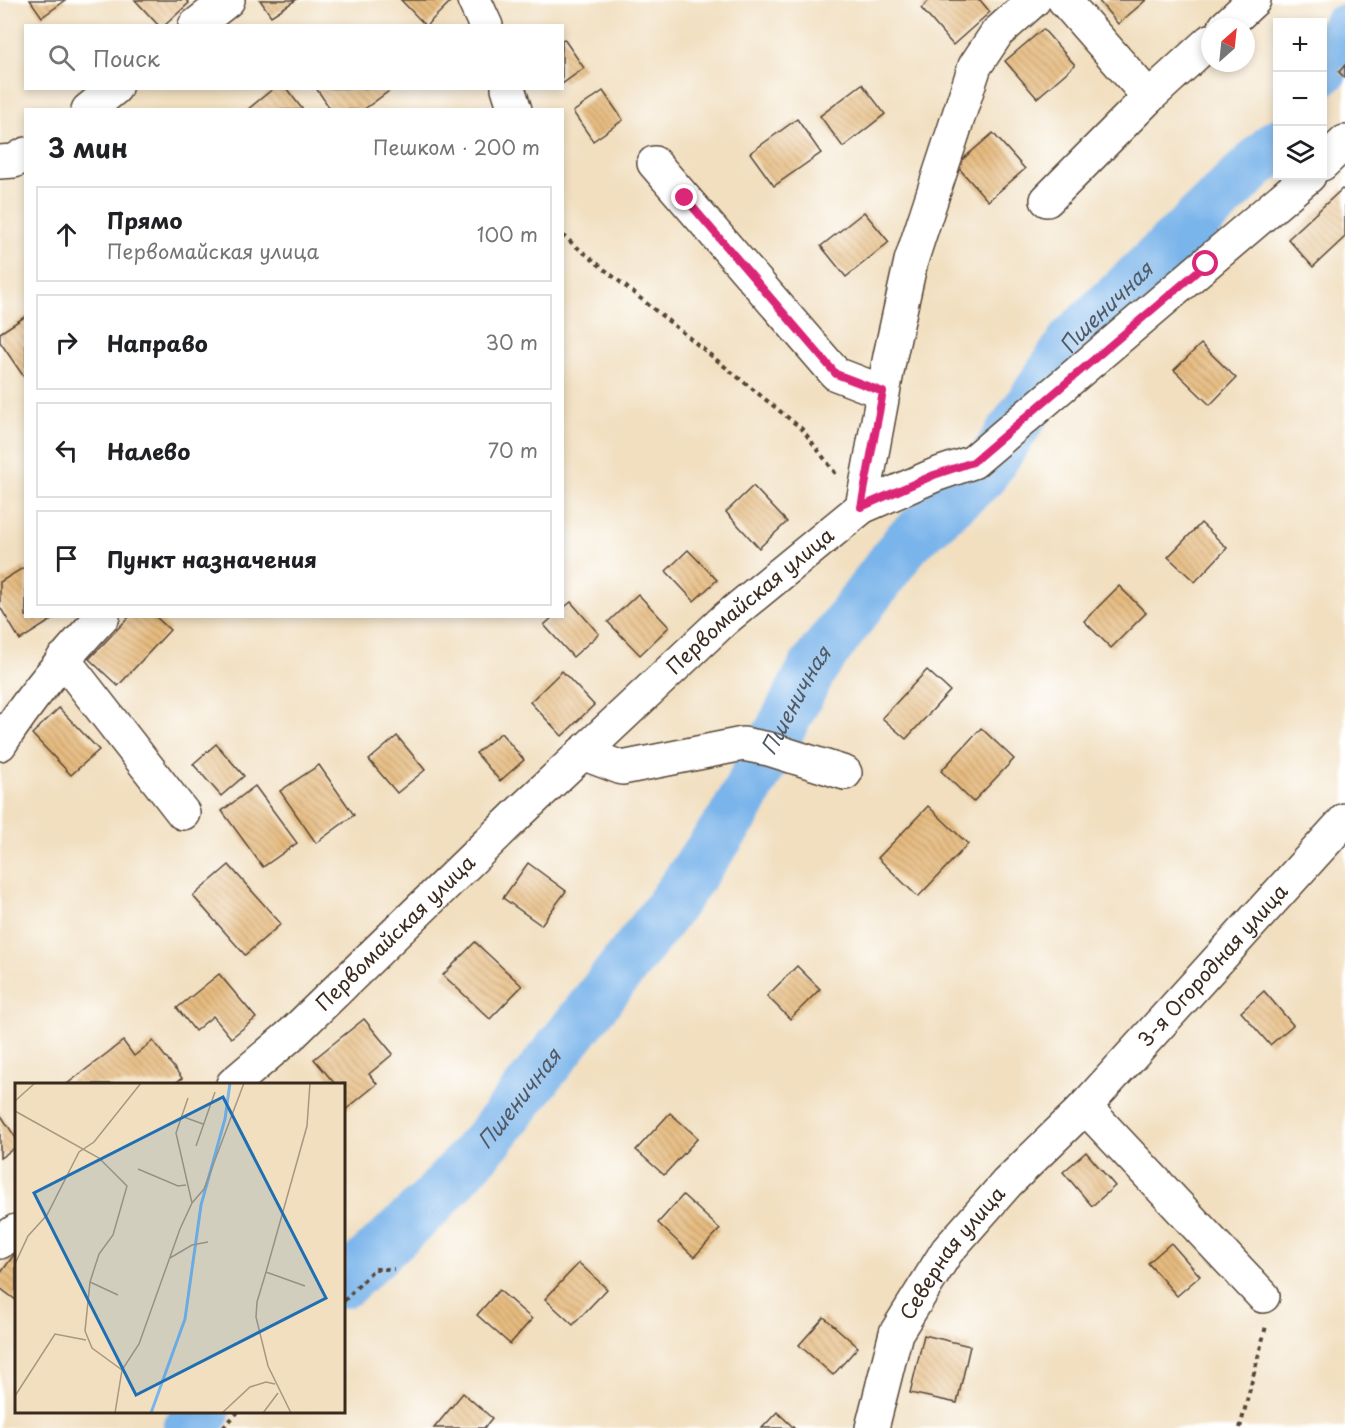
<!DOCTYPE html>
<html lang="ru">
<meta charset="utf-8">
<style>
:root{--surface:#fff;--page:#f2f2f2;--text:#202124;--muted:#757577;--line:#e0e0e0}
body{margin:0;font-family:"Playpen Sans",sans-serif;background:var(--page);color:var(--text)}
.controls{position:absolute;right:18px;top:18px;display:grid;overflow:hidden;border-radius:0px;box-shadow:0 3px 9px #0003}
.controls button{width:54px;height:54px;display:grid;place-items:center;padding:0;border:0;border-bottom:2px solid var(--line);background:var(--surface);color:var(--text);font:30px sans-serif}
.compass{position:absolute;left:1201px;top:18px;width:54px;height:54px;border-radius:50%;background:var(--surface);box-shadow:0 3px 9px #0003;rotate:27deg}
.stop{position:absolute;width:18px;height:18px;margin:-14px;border:4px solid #db2777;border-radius:50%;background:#fff}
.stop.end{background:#db2777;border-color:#fff;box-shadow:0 2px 6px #0008}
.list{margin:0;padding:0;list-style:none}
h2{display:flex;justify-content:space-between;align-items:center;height:78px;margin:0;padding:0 24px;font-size:26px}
h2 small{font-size:20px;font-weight:400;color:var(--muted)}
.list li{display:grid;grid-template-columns:39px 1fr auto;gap:18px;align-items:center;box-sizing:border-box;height:96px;margin:0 12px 12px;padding:0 12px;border:2px solid var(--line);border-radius:0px}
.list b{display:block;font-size:22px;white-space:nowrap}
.list p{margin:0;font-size:20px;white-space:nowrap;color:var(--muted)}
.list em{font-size:20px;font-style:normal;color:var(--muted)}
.icon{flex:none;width:33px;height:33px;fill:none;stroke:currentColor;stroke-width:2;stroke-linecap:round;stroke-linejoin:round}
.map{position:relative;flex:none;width:1345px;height:1428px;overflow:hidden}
.search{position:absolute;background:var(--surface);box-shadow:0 3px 9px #0003;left:24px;top:24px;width:540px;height:66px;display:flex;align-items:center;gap:15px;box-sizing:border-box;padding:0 21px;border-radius:0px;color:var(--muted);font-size:22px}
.panel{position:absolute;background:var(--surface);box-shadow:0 3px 9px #0003;left:24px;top:108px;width:540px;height:510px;border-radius:0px}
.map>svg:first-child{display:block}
</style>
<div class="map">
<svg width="1345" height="1428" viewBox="0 0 1345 1428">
<defs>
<pattern id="building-back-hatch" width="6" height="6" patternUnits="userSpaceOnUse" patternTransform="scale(1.5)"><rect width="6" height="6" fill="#e7bc80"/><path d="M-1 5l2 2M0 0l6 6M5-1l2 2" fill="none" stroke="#bc9968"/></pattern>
</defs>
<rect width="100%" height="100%" fill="#fff"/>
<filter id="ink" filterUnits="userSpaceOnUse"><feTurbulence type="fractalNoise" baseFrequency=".0167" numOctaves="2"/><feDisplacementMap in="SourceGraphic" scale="12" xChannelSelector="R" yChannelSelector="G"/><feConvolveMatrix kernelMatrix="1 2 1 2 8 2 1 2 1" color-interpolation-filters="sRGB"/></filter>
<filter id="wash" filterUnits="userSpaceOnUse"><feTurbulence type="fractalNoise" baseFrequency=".008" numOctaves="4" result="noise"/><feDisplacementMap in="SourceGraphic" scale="24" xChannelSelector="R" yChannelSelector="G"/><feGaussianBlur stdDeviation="1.35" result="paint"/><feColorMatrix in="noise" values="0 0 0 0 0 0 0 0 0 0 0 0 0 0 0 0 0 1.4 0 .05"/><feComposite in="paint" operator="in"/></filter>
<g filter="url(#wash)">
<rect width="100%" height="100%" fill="#f1dfc0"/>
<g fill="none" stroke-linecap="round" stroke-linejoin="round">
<g stroke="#79b4ea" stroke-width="50">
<polyline points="1322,71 1345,29"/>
<path id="s1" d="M344,1283L432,1202L491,1136L659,921L734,816L814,666L907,542L982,476L1073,340L1278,143"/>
<polyline points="188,1428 205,1412"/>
</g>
</g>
<g id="blocks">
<g fill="url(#building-back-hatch)">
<polygon points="30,0 66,0 42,17"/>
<polygon points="135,0 186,0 189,3 164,26 159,26"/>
<polygon points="260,0 296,0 271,16"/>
<polygon points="401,0 452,0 426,26"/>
<polygon points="930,0 980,0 990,12 953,45 921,8"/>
<polygon points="1098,0 1146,0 1118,24"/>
<polygon points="1043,29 1075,65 1037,98 1005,61"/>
<polygon points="564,39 584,68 562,84 562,40"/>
<polygon points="1345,65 1345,78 1339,72"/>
<polygon points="862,84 885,114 843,147 820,116"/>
<polygon points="274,88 286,88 303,110 247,110"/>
<polygon points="316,88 387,88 389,91 363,110 331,110"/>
<polygon points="603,91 623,120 593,141 573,112"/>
<polygon points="797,119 821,153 774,186 750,153"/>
<polygon points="993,133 1025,169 988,201 956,165"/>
<polygon points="1342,189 1345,191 1345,237 1313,267 1288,239"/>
<polygon points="864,212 889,242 846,277 821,246"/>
<polygon points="26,316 26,380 0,342 0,333"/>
<polygon points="1201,344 1236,378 1210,405 1174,370"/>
<polygon points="753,486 787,522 759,548 726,512"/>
<polygon points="1201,523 1227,548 1195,582 1168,557"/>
<polygon points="688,550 717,580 694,601 666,571"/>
<polygon points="26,566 26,616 58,616 20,640 0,607 0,582"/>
<polygon points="1119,586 1146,613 1111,648 1084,621"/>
<polygon points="638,594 669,627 640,655 608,622"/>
<polygon points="571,602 599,634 573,657 544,625 554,616 562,616 562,609"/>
<polygon points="130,616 155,616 170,630 118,686 89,659"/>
<polygon points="927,670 950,691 906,739 882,718"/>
<polygon points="562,671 594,705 562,736 530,702"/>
<polygon points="59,708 99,750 71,775 32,734"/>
<polygon points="981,728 1014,759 973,802 941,771"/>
<polygon points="501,733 524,760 500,781 476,753"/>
<polygon points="397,736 425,770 397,793 369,760"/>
<polygon points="216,744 244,776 221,796 193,764"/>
<polygon points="319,765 354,815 316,843 280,791"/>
<polygon points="255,786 297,843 263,867 222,811"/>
<polygon points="928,806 968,844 918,897 878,858"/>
<polygon points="528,863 566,891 541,925 503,898"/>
<polygon points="229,865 281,924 245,955 193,896"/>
<polygon points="475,942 522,986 490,1019 443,975"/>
<polygon points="797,966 820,989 790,1019 767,996"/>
<polygon points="219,974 256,1018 231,1038 213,1016 195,1031 177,1008"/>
<polygon points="1264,991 1293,1025 1270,1045 1241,1012"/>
<polygon points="364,1019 393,1054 369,1074 377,1084 344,1111 344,1084 335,1084 314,1059"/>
<polygon points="123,1041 134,1056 153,1041 182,1078 174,1084 67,1084"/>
<polygon points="670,1113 698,1138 664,1175 636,1150"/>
<polygon points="0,1114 16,1138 16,1147 0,1158"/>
<polygon points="1086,1152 1115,1186 1092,1206 1063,1172"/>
<polygon points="683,1195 720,1229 694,1257 658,1223"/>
<polygon points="1171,1243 1200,1276 1177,1296 1148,1263"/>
<polygon points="16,1252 16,1300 0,1288 0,1274"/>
<polygon points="579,1263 607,1289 573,1325 545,1299"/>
<polygon points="499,1290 532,1319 510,1344 477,1315"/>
<polygon points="824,1317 858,1347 833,1375 799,1345"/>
<polygon points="924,1335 970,1346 957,1403 910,1393"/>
<polygon points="463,1393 492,1418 484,1428 434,1428"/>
<polygon points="777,1412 794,1428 762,1428"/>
</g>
</g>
</g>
<g filter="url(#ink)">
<use href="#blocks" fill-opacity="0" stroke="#564536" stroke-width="1.5"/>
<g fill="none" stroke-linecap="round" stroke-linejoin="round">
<g stroke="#564536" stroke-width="36">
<g id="minor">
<polyline points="474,0 486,26"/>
<polyline points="1064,0 1149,97"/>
<polyline points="195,26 228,0"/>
<polyline points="1225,27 1254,0"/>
<polyline points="508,88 515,110"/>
<polyline points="88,110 115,88"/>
<polyline points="0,162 14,161 26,154"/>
<polyline points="654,163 836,374 883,392"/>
<polyline points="1322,164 1345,142"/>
<polyline points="1047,200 1149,97 1210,41"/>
<polyline points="862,507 890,356 911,261 975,66 997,33 1034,0"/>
<polyline points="63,659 183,813"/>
<path d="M0,744C30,697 65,656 103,616"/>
<polyline points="582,753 622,768 743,744 769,749 845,773"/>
<path id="s2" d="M233,1084L293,1033L521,811L724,620L862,507L935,475L973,462L1309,176"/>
<path id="s3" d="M1082,1110L1345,820"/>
<polyline points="0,1242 16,1231"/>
<path id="s4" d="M872,1428L896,1333L947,1251L1007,1183L1085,1107L1263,1296"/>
</g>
</g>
<g stroke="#564536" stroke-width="4" stroke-dasharray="4.5 4.5" stroke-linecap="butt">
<polyline points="562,235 802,429 836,474"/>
<polyline points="344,1301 374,1269 394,1269"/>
<polyline points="223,1428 238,1412"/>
<polyline points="1240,1428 1266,1326"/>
</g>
<use href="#minor" stroke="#fff" stroke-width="33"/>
</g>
</g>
<g fill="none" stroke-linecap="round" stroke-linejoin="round" filter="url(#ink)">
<polyline stroke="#db2777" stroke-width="8" points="685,198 836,374 883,392 861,507 934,475 973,462 1206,264"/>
</g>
<g text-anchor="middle" stroke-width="6" stroke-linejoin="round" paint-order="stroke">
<g font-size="20" fill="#3b2a1e" stroke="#fff">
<text dy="7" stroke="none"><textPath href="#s2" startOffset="708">Первомайская улица</textPath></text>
<text dy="7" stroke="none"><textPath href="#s2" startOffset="222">Первомайская улица</textPath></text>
<text dy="7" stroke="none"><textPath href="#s3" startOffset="195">3-я Огородная улица</textPath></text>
<text dy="7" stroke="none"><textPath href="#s4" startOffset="196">Северная улица</textPath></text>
</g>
<g font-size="21" font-style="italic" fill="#515a65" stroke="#fff">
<text dy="7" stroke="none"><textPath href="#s1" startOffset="1245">Пшеничная</textPath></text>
<text dy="7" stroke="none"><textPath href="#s1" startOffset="741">Пшеничная</textPath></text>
<text dy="7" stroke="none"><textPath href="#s1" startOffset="255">Пшеничная</textPath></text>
</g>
</g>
<g transform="translate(15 1083)">
<rect width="330" height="330" fill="#f1dfc0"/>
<path fill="none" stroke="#79b4ea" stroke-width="3" d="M136,330L170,236L186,122L210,36L215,0"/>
<path fill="none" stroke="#a8977f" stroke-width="1.5" d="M173,15L161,50L177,120M0,18L20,0M0,28L84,75L112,103L98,152L84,171L75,199L70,248L77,265L107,287M166,33L188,41M181,63L200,9M123,86L163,103L171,102M155,175L177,162L193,159M0,181L13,153L32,132L64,69L79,59L126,0M251,189L292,43L295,0M75,199L103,212M0,313L40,251L71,257M100,330L107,287L124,261L165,146L177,120L189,106L229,0M207,330L235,304L251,299L260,301M248,330L263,310M276,330L253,283L241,234L242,219L251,189L290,203"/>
<path fill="#1f6fb2" fill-opacity="0.15" stroke="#1f6fb2" stroke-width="3" d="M208,14L311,215L121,312L19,110Z"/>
<rect width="330" height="330" fill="none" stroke="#3b2a1e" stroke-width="3"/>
</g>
</svg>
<div class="controls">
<button>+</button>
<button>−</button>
<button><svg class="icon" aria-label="layers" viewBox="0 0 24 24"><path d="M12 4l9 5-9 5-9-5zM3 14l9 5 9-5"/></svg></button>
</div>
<svg class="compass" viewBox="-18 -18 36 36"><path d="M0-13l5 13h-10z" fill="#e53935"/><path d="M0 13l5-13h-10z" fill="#757577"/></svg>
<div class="stop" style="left:1206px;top:264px"></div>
<div class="stop end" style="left:685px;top:198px"></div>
<div class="search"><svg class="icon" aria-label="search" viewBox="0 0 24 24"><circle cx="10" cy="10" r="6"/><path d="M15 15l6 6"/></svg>Поиск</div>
<section class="panel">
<h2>3 мин<small>Пешком · 200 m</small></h2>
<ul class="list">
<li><svg class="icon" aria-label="ahead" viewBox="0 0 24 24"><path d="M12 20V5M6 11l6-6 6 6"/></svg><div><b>Прямо</b><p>Первомайская улица</p></div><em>100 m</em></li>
<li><svg class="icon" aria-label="right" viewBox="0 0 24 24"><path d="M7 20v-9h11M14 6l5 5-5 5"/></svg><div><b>Направо</b></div><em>30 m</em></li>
<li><svg class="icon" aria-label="left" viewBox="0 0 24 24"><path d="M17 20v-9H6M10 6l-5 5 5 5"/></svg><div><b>Налево</b></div><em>70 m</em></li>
<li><svg class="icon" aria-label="arrive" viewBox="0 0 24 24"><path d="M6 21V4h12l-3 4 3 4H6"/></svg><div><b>Пункт назначения</b></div></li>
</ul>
</section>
</div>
